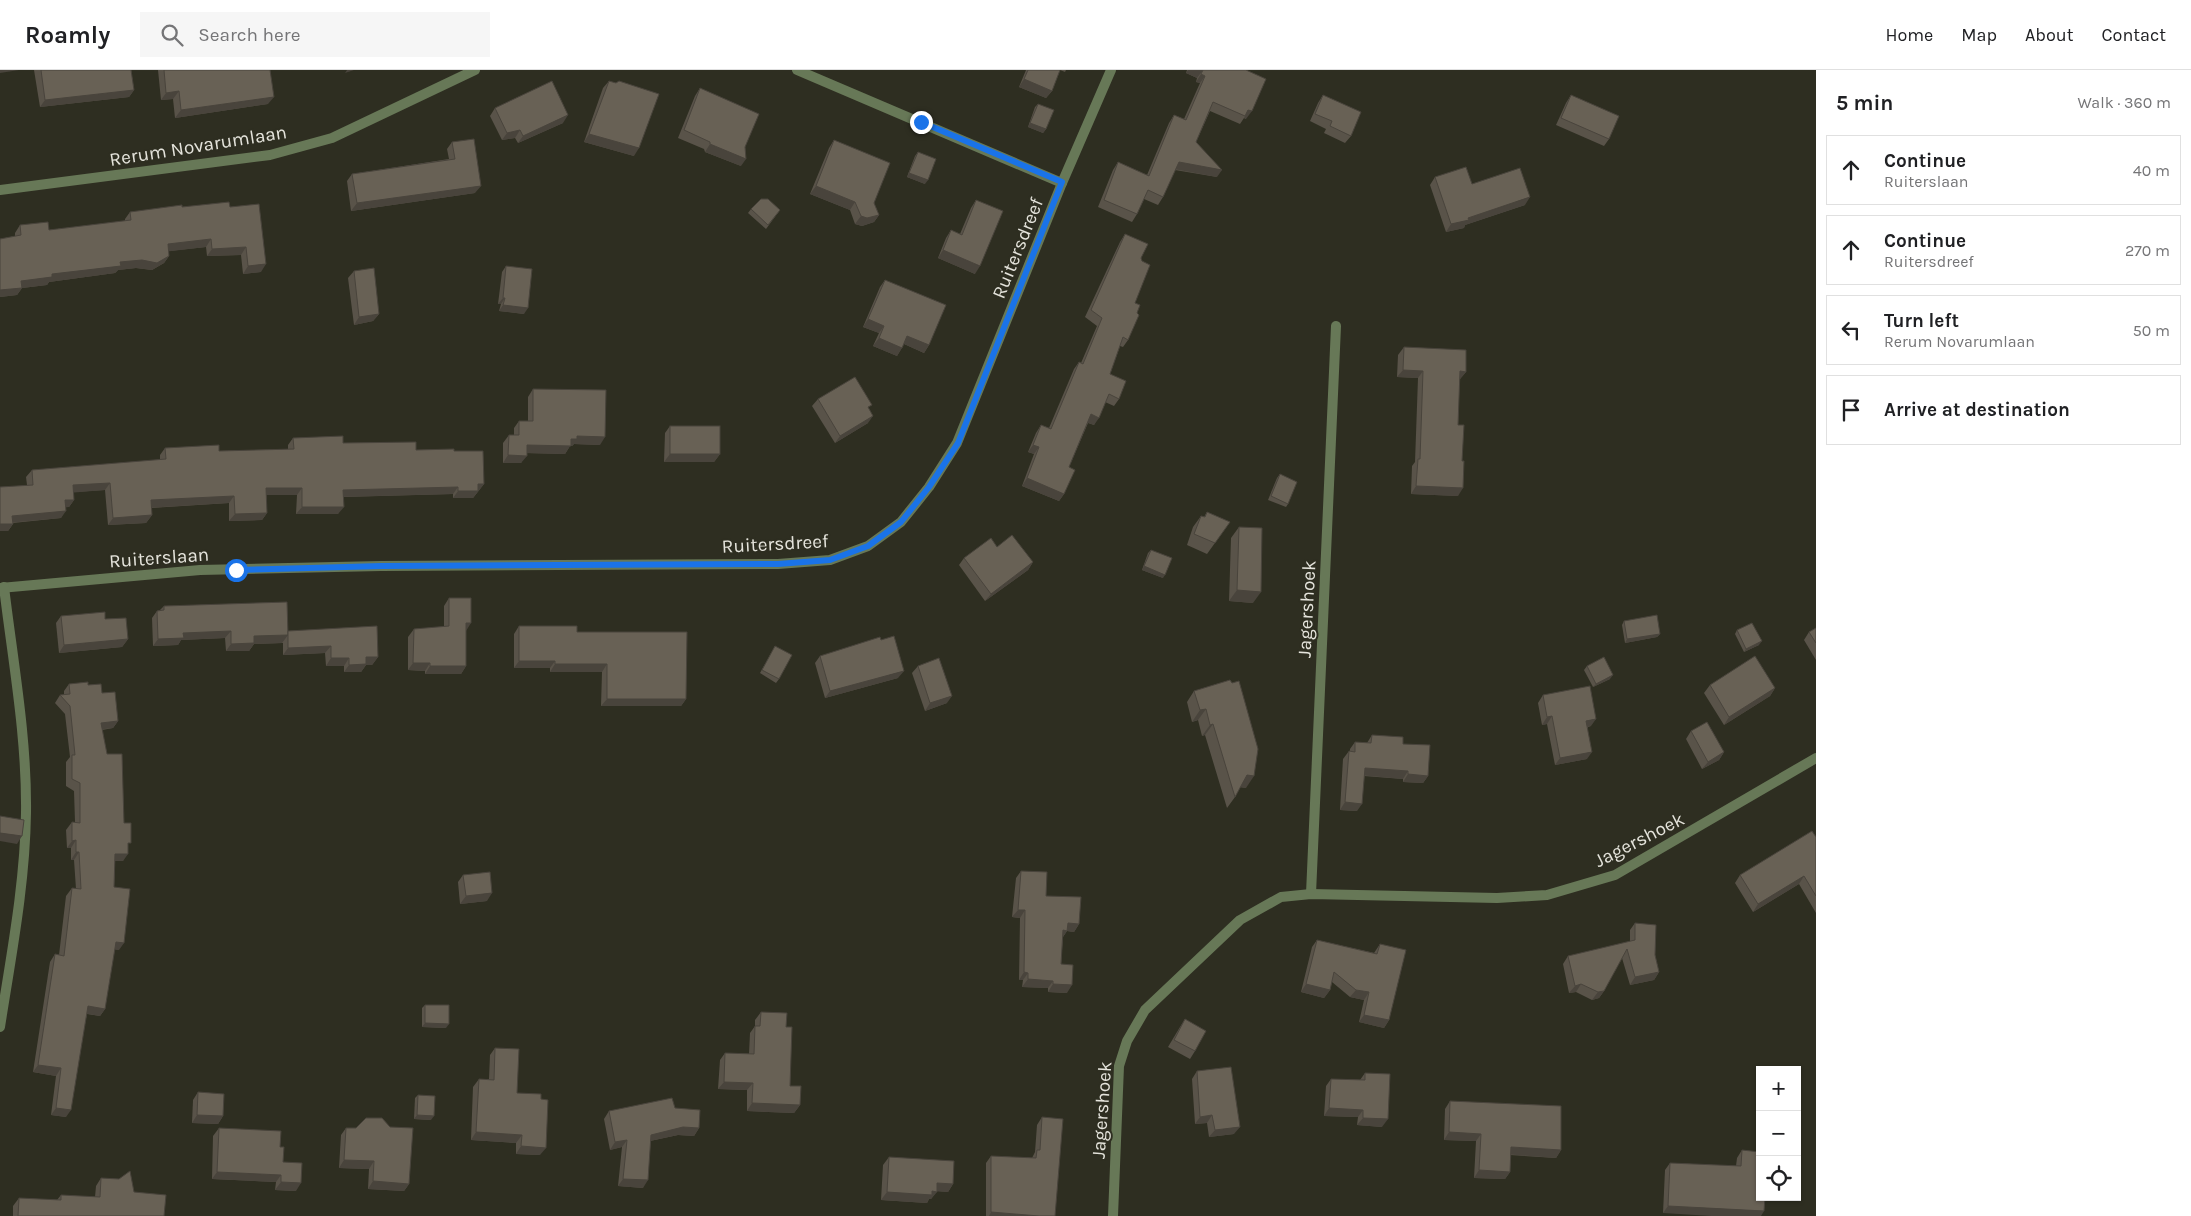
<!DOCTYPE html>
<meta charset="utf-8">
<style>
:root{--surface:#fff;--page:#f6f6f6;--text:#202124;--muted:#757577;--line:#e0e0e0}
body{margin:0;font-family:Karla,sans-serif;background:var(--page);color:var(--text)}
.controls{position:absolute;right:15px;bottom:15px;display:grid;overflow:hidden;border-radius:0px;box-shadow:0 1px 4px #0004}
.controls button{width:45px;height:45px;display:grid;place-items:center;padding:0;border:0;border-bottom:1px solid var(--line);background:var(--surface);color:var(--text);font:25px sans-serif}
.stop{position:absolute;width:15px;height:15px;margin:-11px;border:4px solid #1a73e8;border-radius:50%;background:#fff}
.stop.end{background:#1a73e8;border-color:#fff;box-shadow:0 1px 5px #0008}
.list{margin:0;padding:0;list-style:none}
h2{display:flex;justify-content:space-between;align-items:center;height:65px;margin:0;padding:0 20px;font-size:21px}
h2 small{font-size:16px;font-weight:400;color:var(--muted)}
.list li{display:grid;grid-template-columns:32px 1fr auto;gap:15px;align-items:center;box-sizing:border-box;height:70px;margin:0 10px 10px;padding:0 10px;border:1px solid var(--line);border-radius:0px}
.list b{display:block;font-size:19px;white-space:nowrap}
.list p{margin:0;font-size:16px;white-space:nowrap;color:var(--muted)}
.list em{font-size:16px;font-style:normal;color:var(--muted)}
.icon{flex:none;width:28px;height:28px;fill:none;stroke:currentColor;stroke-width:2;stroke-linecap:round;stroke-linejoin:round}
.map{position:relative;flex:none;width:1816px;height:1146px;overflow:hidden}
header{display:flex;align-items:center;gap:30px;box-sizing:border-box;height:70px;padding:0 25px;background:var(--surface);border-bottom:1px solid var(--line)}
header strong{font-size:24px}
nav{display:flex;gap:28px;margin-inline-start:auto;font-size:18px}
.search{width:350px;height:45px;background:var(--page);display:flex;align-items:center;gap:12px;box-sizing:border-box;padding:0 18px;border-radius:0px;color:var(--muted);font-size:19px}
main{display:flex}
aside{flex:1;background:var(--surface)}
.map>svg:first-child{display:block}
</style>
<header>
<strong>Roamly</strong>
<div class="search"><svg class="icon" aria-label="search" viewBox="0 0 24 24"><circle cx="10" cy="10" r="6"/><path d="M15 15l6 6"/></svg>Search here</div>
<nav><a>Home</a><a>Map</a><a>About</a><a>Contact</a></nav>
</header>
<main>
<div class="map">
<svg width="1816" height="1146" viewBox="0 0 1816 1146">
<rect width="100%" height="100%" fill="#2e2e21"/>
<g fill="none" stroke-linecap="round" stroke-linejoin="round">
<g stroke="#677857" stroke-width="10">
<polyline points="797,0 1062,113"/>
<polyline points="0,120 270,85 332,68 475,0"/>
<polyline points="0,518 200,500 381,496 778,494 830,490 868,476 901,452 929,417 957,373 1062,113 1111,0"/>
<polyline points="1311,824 1336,256"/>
<path d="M0,957C11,886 25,815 26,743C27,667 13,592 4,517"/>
<polyline points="1113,1146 1119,996 1127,971 1145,940 1240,850 1281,827 1311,824 1497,828 1547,825 1615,805 1816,688"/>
</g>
</g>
<g fill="#595349">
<polygon points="34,0 131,0 134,20 129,27 40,37"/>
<polygon points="158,0 270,0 268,34 175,48 173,29 161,30"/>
<polygon points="1026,0 1066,0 1065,2 1060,0 1052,21 1046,28 1019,17"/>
<polygon points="1187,0 1246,0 1246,49 1244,48 1240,54 1210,41 1196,72 1217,107 1175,100 1163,127 1158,135 1144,129 1137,144 1132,152 1098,137 1113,100 1118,92 1147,105 1169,53 1174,45 1184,49 1200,13 1196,12 1197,8 1186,3"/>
<polygon points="609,11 634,86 584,72 603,18"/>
<polygon points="700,18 741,96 705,82 704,79 678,68 695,26"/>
<polygon points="1323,25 1351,66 1345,73 1324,63 1326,59 1310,51 1318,33"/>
<polygon points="1571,25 1609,69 1604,76 1556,55 1566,33"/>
<polygon points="1038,34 1046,59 1043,63 1028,57 1035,37"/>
<polygon points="495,38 563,53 518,73 515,68 502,70 490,46"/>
<polygon points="834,70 874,133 879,145 874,152 862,156 855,154 850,140 810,124 829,78"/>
<polygon points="452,72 475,123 351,141 347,111 352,104 449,89 447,79"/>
<polygon points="918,82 925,114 907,107 915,86"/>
<polygon points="1435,107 1472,114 1525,135 1465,155 1464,158 1446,162 1430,115"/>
<polygon points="976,130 975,204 938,188 946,168 951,160 960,164 971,138"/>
<polygon points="182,137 230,137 261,202 243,204 241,185 207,186 206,177 169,181 169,186 164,193 152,200 136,198 118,200 115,203 49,212 47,215 22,218 17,225 0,227 0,169 15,166 15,163 20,155 49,160 125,151 125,149 130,142"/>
<polygon points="751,139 780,140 766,159 748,143"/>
<polygon points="1125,164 1141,188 1135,233 1137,243 1128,270 1123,277 1120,276 1110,304 1119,329 1114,336 1105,332 1094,355 1088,353 1069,397 1064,424 1059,431 1022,416 1034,384 1028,382 1036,363 1041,355 1049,358 1074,299 1079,292 1081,293 1097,256 1085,247 1120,172"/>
<polygon points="506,196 524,244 499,241 501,234 498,234 502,202"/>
<polygon points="354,201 379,244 373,251 354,255 348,208"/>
<polygon points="885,210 929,275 924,283 904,274 897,286 873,276 879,263 863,257 880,217"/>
<polygon points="1404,277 1466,302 1460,309 1459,309 1458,355 1462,391 1458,426 1411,424 1412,396 1415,392 1418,308 1397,307 1398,285"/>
<polygon points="533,319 600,375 574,374 572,376 570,376 565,384 527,383 521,393 503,393 503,373 509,365 514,365 514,358 519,351 528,351 528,327"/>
<polygon points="818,329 869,339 868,353 835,373 812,336"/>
<polygon points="670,356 720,384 714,392 664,392 665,363"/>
<polygon points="293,368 416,380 454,381 484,414 473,428 453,428 453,424 344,427 338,444 296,444 297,425 266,425 267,443 262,450 229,451 229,433 151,438 152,445 146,453 108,455 105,420 74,422 74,430 69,437 66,437 61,448 13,453 13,454 8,461 0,461 27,415 26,407 32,400 160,390 160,385 165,378 219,381 288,380 288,375"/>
<polygon points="1280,404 1288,434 1286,437 1268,430 1277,408"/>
<polygon points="1207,442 1230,452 1207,484 1187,475 1193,457 1201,446 1204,447"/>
<polygon points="1239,457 1253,533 1229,531 1231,468"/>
<polygon points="997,477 1033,492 1028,500 985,531 959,495 964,488"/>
<polygon points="1151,480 1163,508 1142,500 1148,483"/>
<polygon points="449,528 466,561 466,596 461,604 425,604 425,601 408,600 408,567 414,559 444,557 444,536"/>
<polygon points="164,536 288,561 378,587 372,595 366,595 361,602 344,602 344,596 326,596 325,583 283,585 283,573 254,574 249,581 226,581 225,568 181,570 178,575 153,576 152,548 157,541 160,540"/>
<polygon points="61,546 105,549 128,569 122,577 59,583 56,553"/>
<polygon points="1624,551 1660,564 1657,567 1625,573 1622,555"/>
<polygon points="519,556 577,562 686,629 681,636 601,636 602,602 550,602 550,598 514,598 514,564"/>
<polygon points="1816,558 1816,590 1804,570 1809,562"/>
<polygon points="1737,560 1759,575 1744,582 1735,564"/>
<polygon points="775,576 779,609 776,613 760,603"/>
<polygon points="820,586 898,608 825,628 815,593"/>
<polygon points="918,596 947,633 925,641 912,603"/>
<polygon points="1587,596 1610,609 1593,617 1584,600"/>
<polygon points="1230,610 1246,718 1240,717 1235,727 1227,738 1205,665 1202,666 1198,650 1192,652 1187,632 1194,621"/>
<polygon points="69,614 88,615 102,623 118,651 113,658 102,660 107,684 124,753 128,778 123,791 115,791 114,817 119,880 114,879 105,939 100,946 87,944 66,1047 51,1045 56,1006 33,1002 50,892 55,884 59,885 66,826 72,818 76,819 74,790 71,790 71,778 67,778 66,760 72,752 75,752 74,721 66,716 66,692 70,687 65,644 55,633 60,625 64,625 64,621"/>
<polygon points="1710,615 1775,618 1770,626 1724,655 1704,623"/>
<polygon points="1543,625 1591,656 1588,657 1587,689 1555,695 1547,654 1542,655 1538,633"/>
<polygon points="1691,661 1724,682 1719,690 1702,699 1686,669"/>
<polygon points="1372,665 1403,674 1428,706 1423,713 1403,712 1403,709 1364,706 1357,741 1340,740 1343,689 1349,681 1350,681 1350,679 1355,672 1367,673"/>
<polygon points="1816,767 1816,843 1799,814 1753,842 1735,813 1740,805"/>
<polygon points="1021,801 1046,826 1079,854 1074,862 1067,861 1063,867 1061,894 1067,923 1048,922 1048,918 1022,917 1023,910 1019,910 1020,848 1012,847 1016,808"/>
<polygon points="463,805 487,831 460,834 458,812"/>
<polygon points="1635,853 1655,885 1659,902 1654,910 1630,915 1622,888 1604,921 1599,928 1592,930 1576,922 1569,923 1563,894 1568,886 1630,872 1630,860"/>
<polygon points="1317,870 1374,883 1380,874 1389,950 1384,958 1359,952 1364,930 1350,927 1332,912 1330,920 1324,928 1301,922 1312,877"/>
<polygon points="425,935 446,958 422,957 422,938"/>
<polygon points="761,942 786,957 790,1016 800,1035 794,1043 747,1041 747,1020 718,1019 720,990 725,983 749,984 750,963 755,956 755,950"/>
<polygon points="1185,949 1195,981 1190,989 1168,977 1180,957"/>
<polygon points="495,978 517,1023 540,1085 516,1084 516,1073 471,1070 473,1017 479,1009 489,1009 490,985"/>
<polygon points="1197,1001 1234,1064 1209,1067 1207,1053 1195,1054 1192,1009"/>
<polygon points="1365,1003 1382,1057 1357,1055 1358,1047 1324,1046 1326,1016 1331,1009 1360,1010"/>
<polygon points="198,1022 223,1046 218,1054 192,1053 193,1030"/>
<polygon points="418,1025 431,1050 414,1049 415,1028"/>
<polygon points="1450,1031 1561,1080 1556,1088 1510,1085 1510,1102 1505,1109 1474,1108 1476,1071 1444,1070 1445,1039"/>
<polygon points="675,1038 699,1058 694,1066 678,1065 650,1071 643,1118 618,1116 622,1077 610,1080 604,1049 609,1041"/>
<polygon points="1042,1047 1055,1146 986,1146 986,1093 991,1086 1032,1088 1035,1082 1037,1055"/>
<polygon points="219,1058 280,1077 283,1092 296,1121 275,1120 276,1112 212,1109 213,1066"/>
<polygon points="346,1058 356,1058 409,1114 404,1121 368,1119 369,1099 339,1098 341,1065"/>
<polygon points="1742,1080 1760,1127 1663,1143 1665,1100 1670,1093 1736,1096 1737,1088"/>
<polygon points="889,1087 953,1114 948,1122 937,1121 931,1129 929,1129 927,1133 881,1130 883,1095"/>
<polygon points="101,1108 134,1122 164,1146 13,1146 13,1136 19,1128 57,1130 61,1125 95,1127 96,1116"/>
</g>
<g fill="#49443c">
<polygon points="0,0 19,0 0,3"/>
<polygon points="347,0 354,0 345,3"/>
<polygon points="1188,0 1203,0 1197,8 1186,3"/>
<polygon points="1201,4 1205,6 1200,13 1196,12"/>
<polygon points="1024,9 1052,21 1046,28 1019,17"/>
<polygon points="134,20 129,27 40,37 45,30"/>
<polygon points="179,21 173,29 161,30 166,23"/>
<polygon points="274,27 268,34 175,48 181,40"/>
<polygon points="1248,40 1252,41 1246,49 1244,48"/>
<polygon points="568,45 563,53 518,73 523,66"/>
<polygon points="1030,53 1046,59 1043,63 1028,57"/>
<polygon points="520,60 515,68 502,70 507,63"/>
<polygon points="589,64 639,78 634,86 584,72"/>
<polygon points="710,74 746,89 741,96 705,82"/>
<polygon points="1179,92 1222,100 1217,107 1174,99"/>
<polygon points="909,103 928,110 925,114 907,107"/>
<polygon points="481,116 475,123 351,141 357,133"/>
<polygon points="816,116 855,132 850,140 810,124"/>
<polygon points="1530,127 1525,135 1465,155 1464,158 1446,162 1451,154"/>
<polygon points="879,145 874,152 862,156 855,154 861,146"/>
<polygon points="211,169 206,177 163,182 168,174"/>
<polygon points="246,177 241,185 207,186 212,179"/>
<polygon points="943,180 980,196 975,204 938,188"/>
<polygon points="169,186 164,193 152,200 136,198 118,200 115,203 49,212 47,215 22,218 17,225 0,227 0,220 21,211 52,204 120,192"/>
<polygon points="266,194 261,202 243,204 248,196"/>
<polygon points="503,228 505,228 501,234 498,234"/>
<polygon points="503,235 528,238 524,244 499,241"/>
<polygon points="379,244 373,251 354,255 359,247"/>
<polygon points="868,249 884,256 879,263 863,257"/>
<polygon points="907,266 929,275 924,283 902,273"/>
<polygon points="879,268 902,278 897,286 873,276"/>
<polygon points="1403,300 1423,301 1418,308 1397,307"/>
<polygon points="1460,301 1466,302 1460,309 1454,309"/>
<polygon points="1091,344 1099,348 1094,355 1086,352"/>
<polygon points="873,346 868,353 835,373 840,366"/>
<polygon points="577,366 605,367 600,375 574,374 572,376 570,376 565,384 522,383 527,375 571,369"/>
<polygon points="1033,375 1039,377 1034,384 1028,382"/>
<polygon points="670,384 720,384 714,392 664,392"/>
<polygon points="508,385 527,386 521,393 503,393"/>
<polygon points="1027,408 1064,424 1059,431 1022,416"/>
<polygon points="110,413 105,420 68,423 73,415"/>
<polygon points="478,414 484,414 473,428 453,428 458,421"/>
<polygon points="1416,416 1463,418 1458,426 1411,424"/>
<polygon points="458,417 453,424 338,427 343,420"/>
<polygon points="266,418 302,418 297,425 261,425"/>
<polygon points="234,426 229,433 146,438 151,430"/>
<polygon points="65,430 74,430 69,437 60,438"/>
<polygon points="302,437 344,437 338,444 296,444"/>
<polygon points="66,441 61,448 7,453 12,446"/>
<polygon points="267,443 262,450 229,451 235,444"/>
<polygon points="152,445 146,453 108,455 113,448"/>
<polygon points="0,454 13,454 8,461 0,461"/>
<polygon points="1033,492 1028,500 985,531 991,524"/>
<polygon points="1144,496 1165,505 1163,508 1142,500"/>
<polygon points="1237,520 1261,522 1253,533 1229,531"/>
<polygon points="466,553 471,553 466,561"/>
<polygon points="231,561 225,568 181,570 178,575 153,576 158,569 183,563"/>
<polygon points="1660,564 1657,567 1625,573 1627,569"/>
<polygon points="288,565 282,573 254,574 249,581 226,581 231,574 254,566"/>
<polygon points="128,569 122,577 59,583 64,575"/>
<polygon points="1762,571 1759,575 1744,582 1746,579"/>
<polygon points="331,576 325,583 283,585 288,578"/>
<polygon points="366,587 378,587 372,595 366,595 361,602 344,602 349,595"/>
<polygon points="331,588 349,588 344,596 326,596"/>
<polygon points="519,591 555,591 550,598 514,598"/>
<polygon points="413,593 430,593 425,601 408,600"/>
<polygon points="555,594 607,594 602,602 550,602"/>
<polygon points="430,596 466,596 461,604 425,604"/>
<polygon points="904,601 898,608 825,628 830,621"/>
<polygon points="1613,605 1610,609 1593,617 1596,614"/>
<polygon points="1775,618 1770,626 1724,655 1729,647"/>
<polygon points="952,626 947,633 925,641 930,633"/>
<polygon points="607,629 686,629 681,636 601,636"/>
<polygon points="1206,639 1198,650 1192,652 1200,640"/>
<polygon points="1552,646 1547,654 1542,655 1547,647"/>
<polygon points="1596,649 1591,656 1581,658 1586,651"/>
<polygon points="118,651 113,658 96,660 101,653"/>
<polygon points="1213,654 1205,665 1202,666 1210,655"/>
<polygon points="1592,682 1587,689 1555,695 1560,688"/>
<polygon points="1724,682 1719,690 1702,699 1708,692"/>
<polygon points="1365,698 1408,701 1403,709 1359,705"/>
<polygon points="1408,704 1428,706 1423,713 1403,712"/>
<polygon points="1247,705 1254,706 1246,718 1239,717"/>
<polygon points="1345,732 1362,734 1357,741 1340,740"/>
<polygon points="0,763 22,766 17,774 0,771"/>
<polygon points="76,770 71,778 67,778 72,771"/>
<polygon points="76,782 79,782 74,790 71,790"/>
<polygon points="115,784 128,784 123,791 110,791"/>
<polygon points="1804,806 1799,814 1753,842 1758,834"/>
<polygon points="492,823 487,831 460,834 466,826"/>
<polygon points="1018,840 1025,840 1020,848 1012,847"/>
<polygon points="1068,853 1079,854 1074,862 1067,861 1062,868 1058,868"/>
<polygon points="116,872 124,873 119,880 110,879"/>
<polygon points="1024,902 1028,903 1023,910 1019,910"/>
<polygon points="1659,902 1654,910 1630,915 1635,907"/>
<polygon points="1028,909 1053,911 1048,918 1022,917"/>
<polygon points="1053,914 1072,915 1067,923 1048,922"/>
<polygon points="1306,914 1330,920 1324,928 1301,922"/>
<polygon points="1581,914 1576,922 1569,923 1575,916"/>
<polygon points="1356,920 1369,922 1364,930 1350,927"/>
<polygon points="1604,921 1599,928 1592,930 1598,922"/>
<polygon points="88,936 105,939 100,946 83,943"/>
<polygon points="1364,945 1389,950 1384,958 1359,952"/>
<polygon points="425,953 449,954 446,958 422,957"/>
<polygon points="38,995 61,998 56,1006 33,1002"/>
<polygon points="724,1012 753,1013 747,1020 718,1019"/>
<polygon points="752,1033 800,1035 794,1043 747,1041"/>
<polygon points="56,1038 71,1040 66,1047 51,1045"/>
<polygon points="1329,1038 1363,1040 1358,1047 1324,1046"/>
<polygon points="197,1045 223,1046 218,1054 192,1053"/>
<polygon points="417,1045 434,1046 431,1050 414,1049"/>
<polygon points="1212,1045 1207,1053 1195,1054 1200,1047"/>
<polygon points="1363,1048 1388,1049 1382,1057 1357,1055"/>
<polygon points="683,1057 699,1058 694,1066 678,1065 645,1072 651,1065"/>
<polygon points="1240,1057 1234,1064 1209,1067 1215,1060"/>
<polygon points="476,1062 522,1065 516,1073 471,1070"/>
<polygon points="1449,1062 1481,1064 1476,1071 1444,1070"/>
<polygon points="627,1070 622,1077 610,1080 615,1072"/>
<polygon points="521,1076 546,1078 540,1085 516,1084"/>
<polygon points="1511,1077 1561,1080 1556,1088 1505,1084"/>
<polygon points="344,1090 374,1091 369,1099 339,1098"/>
<polygon points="1479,1100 1510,1102 1505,1109 1474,1108"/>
<polygon points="217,1102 281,1105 276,1112 212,1109"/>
<polygon points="623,1109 648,1110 643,1118 618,1116"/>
<polygon points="373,1111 409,1114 404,1121 368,1119"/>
<polygon points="281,1112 301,1113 296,1121 275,1120"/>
<polygon points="937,1113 953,1114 948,1122 932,1121"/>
<polygon points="932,1121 937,1122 931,1129 929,1129 927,1133 881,1130 887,1122"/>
<polygon points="1668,1136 1764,1141 1761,1146 1711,1146 1663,1143"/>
<polygon points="991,1142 1039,1146 989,1146"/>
</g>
<g fill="#686155" stroke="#49443c">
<polygon points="41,0 131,0 134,20 45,30"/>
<polygon points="164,0 270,0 274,27 181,40 179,21 166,23"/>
<polygon points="1028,0 1060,0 1052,21 1024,9"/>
<polygon points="1203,0 1246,0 1266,9 1252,41 1248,40 1245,46 1213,32 1196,72 1222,100 1179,92 1163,127 1148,120 1137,144 1104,130 1118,92 1149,106 1174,45 1186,50 1205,6 1201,4"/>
<polygon points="552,11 568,45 523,66 520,60 507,63 495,38"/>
<polygon points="609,11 616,13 619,11 659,24 639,78 589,64"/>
<polygon points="700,18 759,44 745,77 746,89 710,74 710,72 684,60"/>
<polygon points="1323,25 1361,42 1351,66 1330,56 1332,51 1315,44"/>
<polygon points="1571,25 1619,46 1609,69 1561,48"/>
<polygon points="1038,34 1054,40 1046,59 1030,53"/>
<polygon points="474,69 481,116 357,133 352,104 455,89 452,72"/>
<polygon points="834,70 890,93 874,133 879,145 867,148 861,146 855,132 816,116"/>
<polygon points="918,82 936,89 928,110 909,103"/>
<polygon points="1466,97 1472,114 1520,98 1530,127 1468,148 1469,150 1451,154 1435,107"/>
<polygon points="761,129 768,129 780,140 768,155 751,139"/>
<polygon points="976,130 1003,141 980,196 943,180 951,160 962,165"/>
<polygon points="229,132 230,137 259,134 266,194 248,196 246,177 212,179 211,169 168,174 169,186 157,193 142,190 120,192 121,196 52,204 52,207 21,211 22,218 0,220 0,169 21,165 20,155 48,152 49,160 131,150 130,142 182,135 182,137"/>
<polygon points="1125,164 1148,174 1141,188 1142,191 1150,195 1135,233 1140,235 1137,243 1139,245 1128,270 1123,267 1110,304 1126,311 1119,329 1109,324 1099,348 1091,344 1069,397 1075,400 1064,424 1027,408 1039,377 1033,375 1041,355 1051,359 1079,292 1083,294 1102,248 1091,240"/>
<polygon points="506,196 532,199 528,238 503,235 505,228 503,228"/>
<polygon points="374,198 379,244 359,247 354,201"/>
<polygon points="885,210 946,235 929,275 907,266 902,278 879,268 884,256 868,249"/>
<polygon points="1404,277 1466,280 1466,302 1460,301 1458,355 1464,355 1462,391 1464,391 1463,418 1416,416 1418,389 1420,389 1423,301 1403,300"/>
<polygon points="855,307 872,335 868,337 873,346 840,366 818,329"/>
<polygon points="533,319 606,320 605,367 577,366 577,369 571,369 571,376 527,375 527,386 508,385 509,365 519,365 519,351 533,351"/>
<rect x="670" y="356" width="50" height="28"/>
<polygon points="343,366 343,373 416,372 416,380 454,379 454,381 483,381 484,414 478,414 478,421 458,421 458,417 343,420 344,437 302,437 302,418 266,418 267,443 235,444 234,426 151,430 152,445 113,448 110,413 73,415 74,430 65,430 66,441 12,446 13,454 0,454 0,417 33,415 32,400 166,389 165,378 219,375 219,381 294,379 293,368"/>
<polygon points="1280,404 1297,412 1288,434 1271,426"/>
<polygon points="1207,442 1230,452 1215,473 1194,464 1201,446 1205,447"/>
<polygon points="1239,457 1262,458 1261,522 1237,520"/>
<polygon points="1012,465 1033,492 991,524 964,488 991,468 997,477"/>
<polygon points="1151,480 1172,488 1165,505 1144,496"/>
<polygon points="449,528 471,528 471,553 466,553 466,596 430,596 430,593 413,593 414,559 449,556"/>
<polygon points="287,532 288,565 254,566 254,573 231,574 231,561 183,563 184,568 158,569 157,541 164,540 164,536"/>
<polygon points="105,542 105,549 126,548 128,569 64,575 61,546"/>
<polygon points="1657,545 1660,564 1627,569 1624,551"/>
<polygon points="1752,553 1762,571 1746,579 1737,560"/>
<polygon points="377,556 378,587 366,587 366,594 349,595 349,588 331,588 331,576 288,578 288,561"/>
<polygon points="519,556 577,556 577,562 687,562 686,629 607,629 607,594 555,594 555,591 519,591"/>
<polygon points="1816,558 1816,573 1809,562"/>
<polygon points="894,566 904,601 830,621 820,586 880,567 881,570"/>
<polygon points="775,576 792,585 779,609 762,600"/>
<polygon points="1755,586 1775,618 1729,647 1710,615"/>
<polygon points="1604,587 1613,605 1596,614 1587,596"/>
<polygon points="939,588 952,626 930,633 918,596"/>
<polygon points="1230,610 1232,613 1239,611 1258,679 1254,706 1247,705 1235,727 1213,654 1210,655 1206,639 1200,640 1194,621"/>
<polygon points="88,612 88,615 101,614 102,623 115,622 118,651 101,653 107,684 122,684 124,753 131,753 131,773 128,773 128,784 115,784 114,817 130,819 124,873 116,872 105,939 88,936 71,1040 56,1038 61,998 38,995 55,884 64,886 72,818 81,819 79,782 76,782 76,770 72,771 72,752 80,753 80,713 72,709 72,685 75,685 70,636 60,625 70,624 69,614"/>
<polygon points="1590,616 1596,649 1586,651 1592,682 1560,688 1552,646 1547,647 1543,625"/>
<polygon points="1707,652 1724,682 1708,692 1691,661"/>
<polygon points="1372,665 1403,667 1403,674 1430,675 1428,706 1408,704 1408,701 1365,698 1362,734 1345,732 1349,681 1355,682 1355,672 1371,673"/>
<polygon points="0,746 24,750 22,766 0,763"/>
<polygon points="1812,761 1816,767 1816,826 1804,806 1758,834 1740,805"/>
<polygon points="1021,801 1047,802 1046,826 1081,827 1079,854 1068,853 1067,861 1063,860 1061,894 1073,895 1072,915 1053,914 1053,911 1028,909 1028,903 1024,902 1025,840 1018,840"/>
<polygon points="490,802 492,823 466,826 463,805"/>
<polygon points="1635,853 1656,855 1655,885 1659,902 1635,907 1627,879 1604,921 1598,922 1581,914 1575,916 1568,886 1635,870"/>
<polygon points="1317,870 1377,884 1380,874 1406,880 1389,950 1364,945 1369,922 1356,920 1334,902 1330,920 1306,914"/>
<polygon points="425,935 449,935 449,954 425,953"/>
<polygon points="761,942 787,943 786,957 792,957 790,1016 801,1016 800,1035 752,1033 753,1013 724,1012 725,983 754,984 755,956 760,956"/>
<polygon points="1185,949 1206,961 1195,981 1174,970"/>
<polygon points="495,978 519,979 517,1023 541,1024 541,1029 548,1030 546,1078 521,1076 522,1065 476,1062 479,1009 494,1010"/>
<polygon points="1231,997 1240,1057 1215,1060 1212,1045 1200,1047 1197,1001"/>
<polygon points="1365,1003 1390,1004 1388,1049 1363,1048 1363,1040 1329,1038 1331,1009 1365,1010"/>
<polygon points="198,1022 224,1024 223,1046 197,1045"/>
<polygon points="418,1025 435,1026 434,1046 417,1045"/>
<polygon points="672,1028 675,1038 700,1040 699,1058 683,1057 651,1065 648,1110 623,1109 627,1070 615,1072 609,1041"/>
<polygon points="1450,1031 1561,1036 1561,1080 1511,1077 1510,1102 1479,1100 1481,1064 1449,1062"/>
<polygon points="1042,1047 1063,1049 1055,1146 1039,1146 991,1142 991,1086 1036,1088 1037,1080 1040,1080"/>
<polygon points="366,1048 382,1048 390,1057 413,1058 409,1114 373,1111 374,1091 344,1090 346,1058 356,1058"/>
<polygon points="219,1058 281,1061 280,1077 284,1077 283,1092 302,1093 301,1113 281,1112 281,1105 217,1102"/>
<polygon points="1742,1080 1760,1082 1760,1127 1765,1127 1764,1141 1668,1136 1670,1093 1741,1096"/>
<polygon points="889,1087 954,1091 953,1114 937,1113 937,1122 932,1121 932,1125 887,1122"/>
<polygon points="130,1101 134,1122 166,1125 164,1146 18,1146 19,1128 61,1130 61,1125 100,1127 101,1108 119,1109"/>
</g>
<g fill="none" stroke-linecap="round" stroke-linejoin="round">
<polyline stroke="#1a73e8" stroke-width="6" points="236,500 382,496 778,494 830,490 868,476 901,452 929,417 958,373 1062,112 921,52"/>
</g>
<g text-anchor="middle" stroke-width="4" stroke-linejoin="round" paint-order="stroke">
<g font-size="19" fill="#e5e4dc" stroke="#2e2e21">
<text transform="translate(198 75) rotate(-9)" y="7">Rerum Novarumlaan</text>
<text transform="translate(1017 178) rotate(-68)" y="7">Ruitersdreef</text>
<text transform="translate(775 473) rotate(-3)" y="7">Ruitersdreef</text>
<text transform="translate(159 487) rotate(-4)" y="7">Ruiterslaan</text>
<text transform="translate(1306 539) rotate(-87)" y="7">Jagershoek</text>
<text transform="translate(1639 769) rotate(-27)" y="7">Jagershoek</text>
<text transform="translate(1101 1040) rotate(-86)" y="7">Jagershoek</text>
</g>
</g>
</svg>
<div class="controls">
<button>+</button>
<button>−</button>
<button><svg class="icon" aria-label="locate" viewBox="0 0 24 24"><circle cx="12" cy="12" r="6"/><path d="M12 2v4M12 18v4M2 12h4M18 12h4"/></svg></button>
</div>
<div class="stop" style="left:236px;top:500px"></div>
<div class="stop end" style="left:921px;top:52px"></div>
</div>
<aside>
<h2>5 min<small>Walk · 360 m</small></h2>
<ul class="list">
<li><svg class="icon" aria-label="ahead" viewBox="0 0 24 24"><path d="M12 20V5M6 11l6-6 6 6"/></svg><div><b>Continue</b><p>Ruiterslaan</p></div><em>40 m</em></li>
<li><svg class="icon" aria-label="ahead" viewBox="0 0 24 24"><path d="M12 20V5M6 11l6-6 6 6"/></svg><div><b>Continue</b><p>Ruitersdreef</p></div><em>270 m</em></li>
<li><svg class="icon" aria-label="left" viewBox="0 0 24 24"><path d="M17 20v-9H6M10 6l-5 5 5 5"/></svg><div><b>Turn left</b><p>Rerum Novarumlaan</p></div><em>50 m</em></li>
<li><svg class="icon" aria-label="arrive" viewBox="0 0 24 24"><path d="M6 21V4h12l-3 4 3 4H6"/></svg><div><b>Arrive at destination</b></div></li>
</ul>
</aside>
</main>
